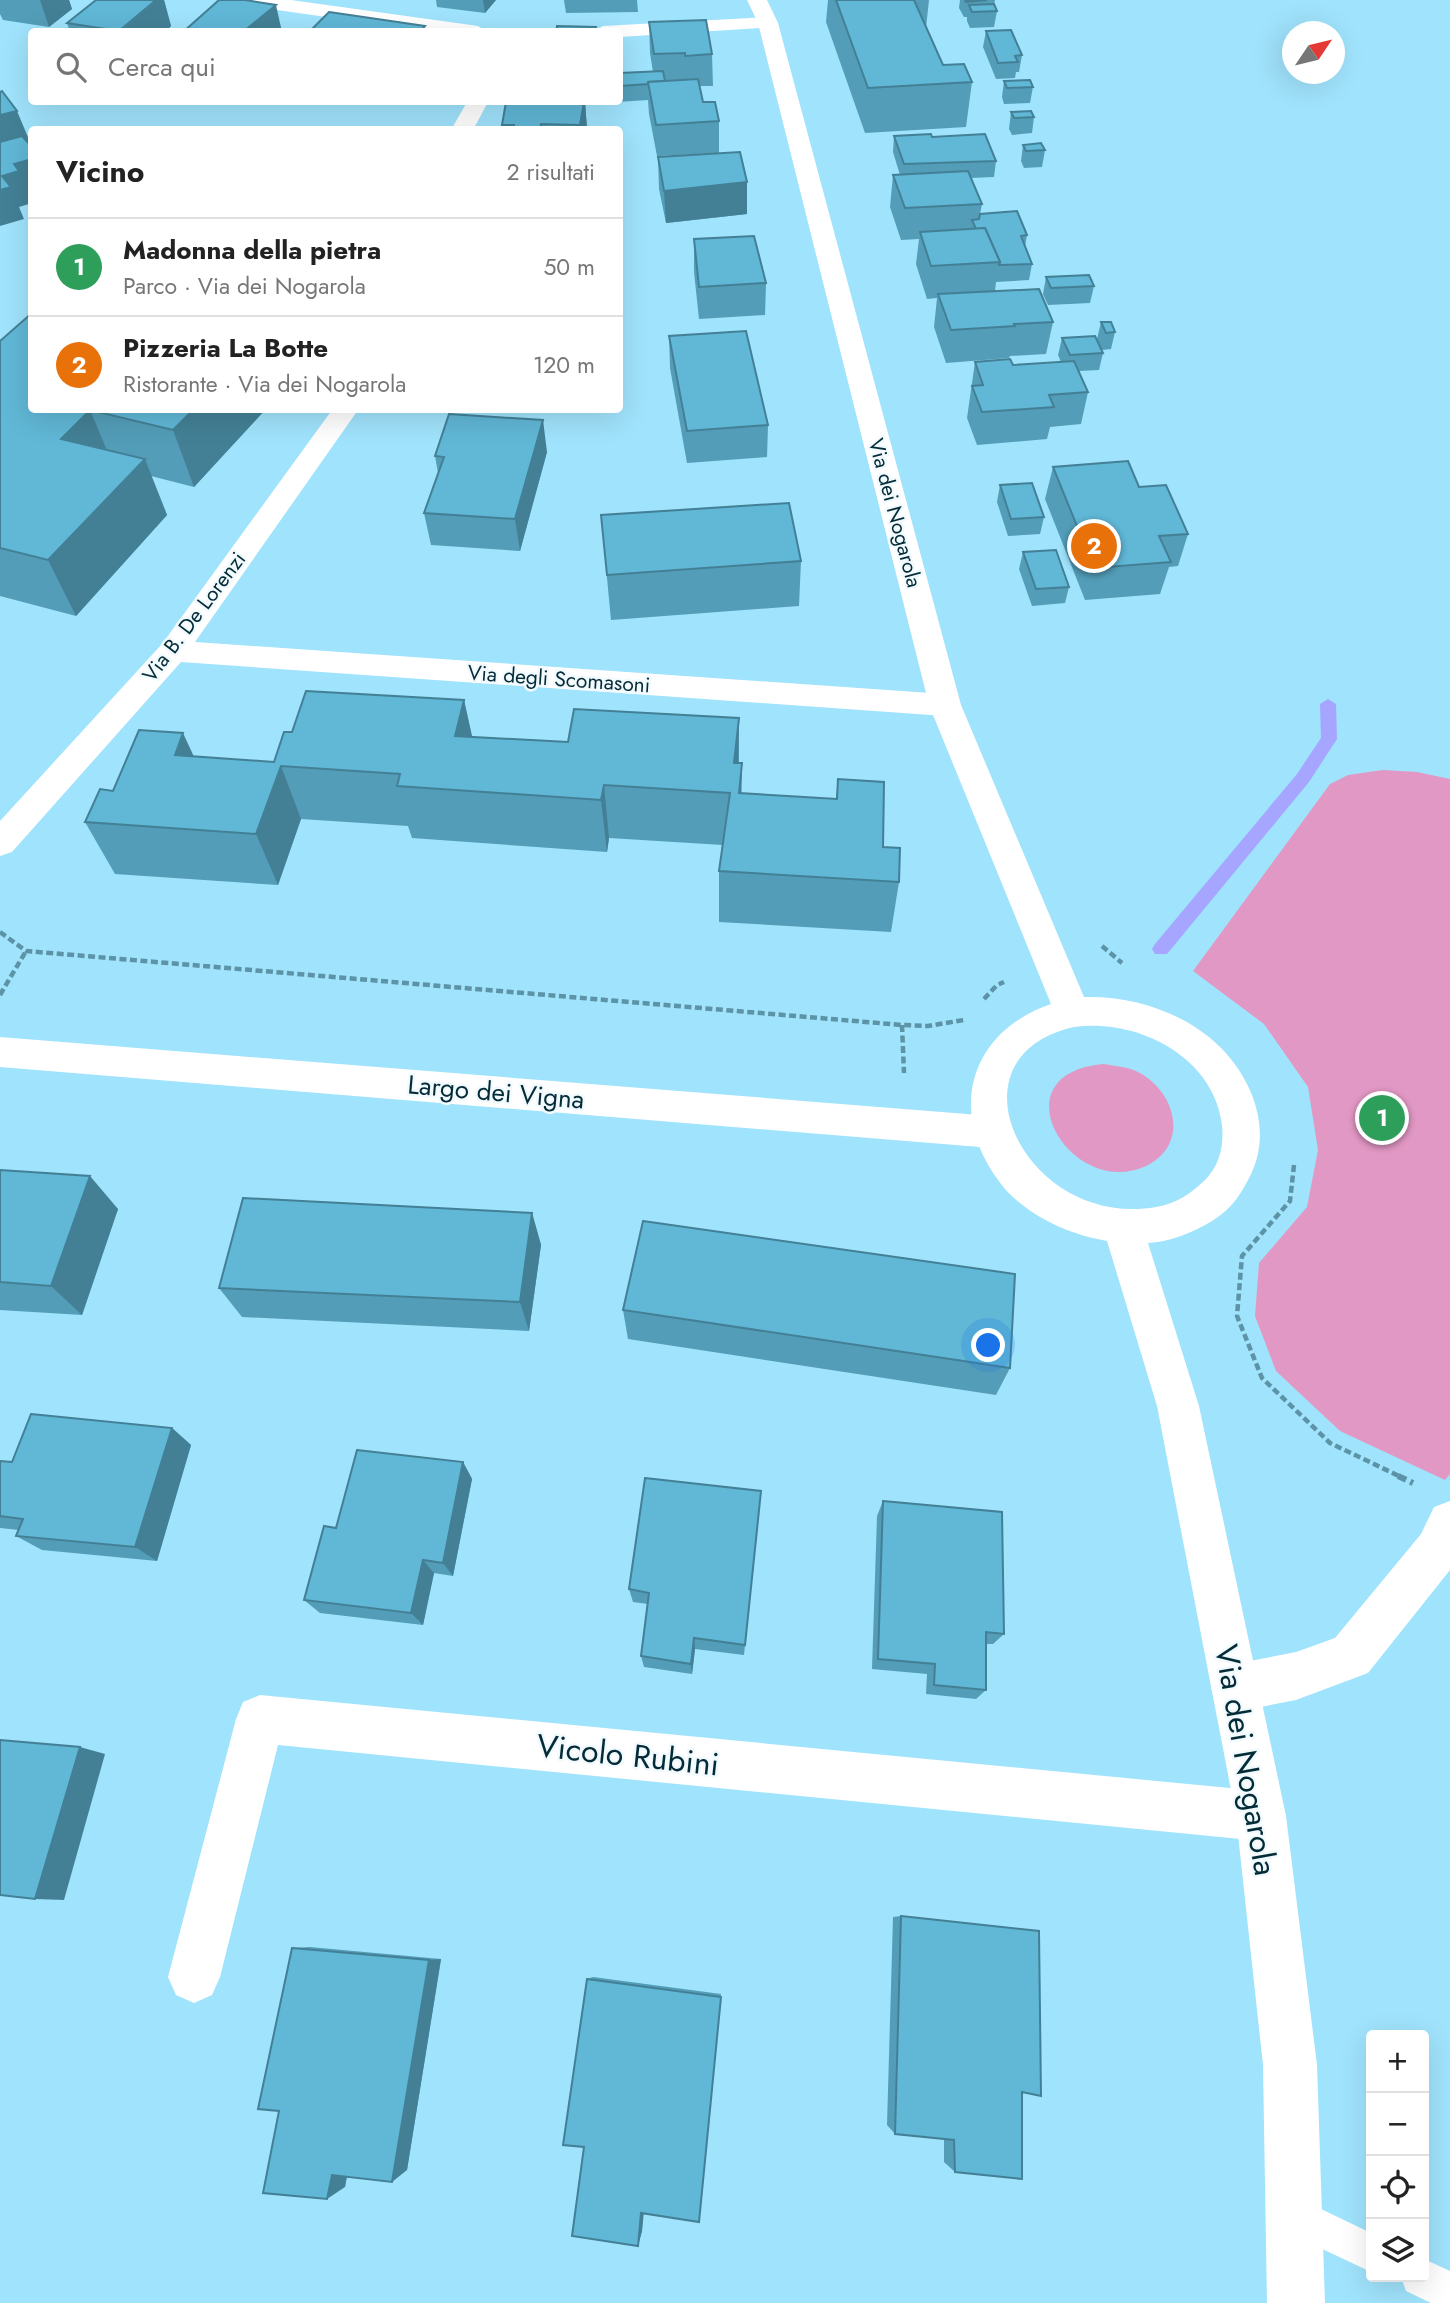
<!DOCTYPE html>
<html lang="it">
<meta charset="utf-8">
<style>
:root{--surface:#fff;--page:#f6f6f6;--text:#222;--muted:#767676;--line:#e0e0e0;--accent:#a94610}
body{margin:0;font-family:Jost,sans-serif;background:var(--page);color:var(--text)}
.controls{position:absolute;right:21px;bottom:21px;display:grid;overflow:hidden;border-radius:7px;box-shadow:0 7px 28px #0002}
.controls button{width:63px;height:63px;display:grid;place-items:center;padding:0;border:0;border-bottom:2px solid var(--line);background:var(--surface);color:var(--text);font:35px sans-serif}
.compass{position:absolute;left:1282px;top:21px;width:63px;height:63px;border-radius:50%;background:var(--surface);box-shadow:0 7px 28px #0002;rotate:55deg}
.you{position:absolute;left:989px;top:1346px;width:24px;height:24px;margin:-18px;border:5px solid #fff;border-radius:50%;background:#1a73e8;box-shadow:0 0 0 10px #1a73e833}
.badge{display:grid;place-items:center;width:46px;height:46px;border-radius:50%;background:var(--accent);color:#fff;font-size:23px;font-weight:700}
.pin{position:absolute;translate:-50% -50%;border:4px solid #fff;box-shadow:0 2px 7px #0006}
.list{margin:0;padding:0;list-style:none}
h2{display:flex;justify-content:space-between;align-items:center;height:91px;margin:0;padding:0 28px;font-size:30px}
h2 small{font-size:23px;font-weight:400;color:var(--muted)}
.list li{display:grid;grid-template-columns:46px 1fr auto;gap:21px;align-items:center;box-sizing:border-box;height:98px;padding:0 28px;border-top:2px solid var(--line)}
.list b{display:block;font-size:26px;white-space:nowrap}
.list p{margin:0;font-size:23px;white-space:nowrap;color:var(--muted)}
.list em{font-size:23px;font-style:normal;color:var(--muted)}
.icon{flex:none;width:38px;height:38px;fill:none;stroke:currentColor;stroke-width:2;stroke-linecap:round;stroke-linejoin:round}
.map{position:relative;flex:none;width:1450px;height:2303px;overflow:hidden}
.search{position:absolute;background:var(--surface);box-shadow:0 7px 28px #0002;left:28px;top:28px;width:595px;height:77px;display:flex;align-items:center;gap:18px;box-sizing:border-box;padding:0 24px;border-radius:7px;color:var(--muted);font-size:26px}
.panel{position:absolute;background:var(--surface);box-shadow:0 7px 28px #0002;left:28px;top:126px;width:595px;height:287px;border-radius:7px}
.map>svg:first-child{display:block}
</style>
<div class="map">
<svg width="1450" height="2303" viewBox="0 0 1450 2303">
<rect width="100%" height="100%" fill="#a0e3fc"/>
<g fill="#e298c4">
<polygon points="1383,770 1417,772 1450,779 1450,1474 1445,1480 1340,1431 1276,1371 1255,1316 1259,1263 1307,1207 1318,1150 1308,1087 1264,1024 1193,971 1330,784 1348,775"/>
<path d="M1104,1064C1116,1066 1129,1067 1140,1073C1177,1094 1189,1145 1146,1166C1071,1201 994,1073 1104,1064Z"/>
</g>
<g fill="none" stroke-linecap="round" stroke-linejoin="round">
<polygon fill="#a6a5ff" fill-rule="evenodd" points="1328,699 1336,704 1337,739 1309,782 1167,954 1155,954 1152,949 1155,944 1297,774 1321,738 1320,704"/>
<g stroke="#5c93a6" stroke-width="4.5" stroke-dasharray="7 3.5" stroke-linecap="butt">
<polyline points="0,932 26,951 902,1025 928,1026 964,1020"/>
<polyline points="1102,946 1122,963"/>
<polyline points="0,995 26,951"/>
<polyline points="984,999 997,985 1004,982"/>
<polyline points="902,1025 904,1073"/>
<polyline points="1294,1165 1290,1201 1242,1256 1237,1316 1262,1378 1330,1443 1401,1477"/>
</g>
<polyline stroke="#5c93a6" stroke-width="6" stroke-dasharray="9 4.5" stroke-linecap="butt" points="1398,1476 1413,1483"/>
<g fill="#fff" fill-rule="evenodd">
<polygon points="1294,2196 1371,2233 1371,2272 1280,2229 1275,2215 1280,2201"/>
<polygon points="1424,2259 1450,2271 1450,2303 1431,2303 1406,2291 1401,2277 1424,2277"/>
</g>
<g fill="#fff" fill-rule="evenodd">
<polygon points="239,0 291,0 478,26 488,32 432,32 249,6"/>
<polygon points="768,17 775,19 778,23 775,27 620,37 620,32 593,32 603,26"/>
<polygon points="467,102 488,102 473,130 451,130"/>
<polygon points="332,410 358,410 195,642 945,694 956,697 961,705 956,713 945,716 181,662 12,852 0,856 0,821 162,644"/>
<polygon points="0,1037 992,1116 1005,1120 1011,1132 1005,1144 992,1148 0,1067"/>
<polygon points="1450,1501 1450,1570 1368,1673 1296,1700 1235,1712 1218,1705 1211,1688 1218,1671 1235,1664 1296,1652 1335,1638 1421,1534 1434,1507"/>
<polygon points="260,1695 1261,1791 1279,1798 1286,1816 1279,1834 1261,1841 278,1745 220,1977 212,1995 194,2003 176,1995 168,1977 236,1719 243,1702"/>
</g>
<path fill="#fff" fill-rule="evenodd" d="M747,0H767L778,23L961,705L1084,997C1153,995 1226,1029 1252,1095C1262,1121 1263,1147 1252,1172C1242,1193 1232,1209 1212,1221C1194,1232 1170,1242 1148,1243L1199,1406L1286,1816L1317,2065L1325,2303H1267L1263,2065L1236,1816L1157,1406L1107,1241C1069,1235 1025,1215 1001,1184C947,1115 967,1033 1051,1004L929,705L758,23ZM1074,1027C1138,1018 1214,1057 1222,1125C1224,1145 1220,1164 1206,1179C1192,1193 1176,1204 1156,1207C1026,1230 941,1057 1074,1027Z"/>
</g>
<g fill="#539db8">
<polygon points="0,0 69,0 72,9 49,27 3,20 0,14"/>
<polygon points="96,0 164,0 171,26 165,32 70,32 67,23"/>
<polygon points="436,0 496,0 485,13 437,7"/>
<polygon points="564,0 637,0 638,12 566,13"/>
<polygon points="828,0 929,0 926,28 943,65 972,82 966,127 865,133 826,22"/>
<polygon points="960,0 995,0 994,6 997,11 994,27 970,28 967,21 967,17 964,17 959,8"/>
<polygon points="649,22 712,54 713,86 700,86 703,102 719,121 719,153 657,156 649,114 648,100 617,102 620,102 620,73 653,72 650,53"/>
<polygon points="986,31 1022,55 1019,72 1016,72 1015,78 996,79 983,47"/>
<polygon points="1004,81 1033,87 1030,103 1004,104 1002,97"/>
<polygon points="585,102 587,130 502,130 502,125"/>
<polygon points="1011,112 1034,117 1032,133 1012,135 1009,129"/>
<polygon points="894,136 932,137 996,161 994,177 971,178 982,204 980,214 1027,235 1025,247 1032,264 1029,280 996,282 995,291 1053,322 1046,354 1010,356 1009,358 946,363 934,327 937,298 927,299 916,264 919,239 901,240 890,207 893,175 900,175 893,152"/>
<polygon points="1023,145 1045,150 1042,167 1024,168 1021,161"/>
<polygon points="658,157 747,214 666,223 659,189"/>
<polygon points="694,239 766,283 765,315 699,319 694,272"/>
<polygon points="1046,277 1094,286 1090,303 1048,305 1043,294"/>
<polygon points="1101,322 1115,332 1111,349 1102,350 1097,339"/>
<polygon points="669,336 768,425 767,457 687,463 670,368"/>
<polygon points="1062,338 1103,353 1099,370 1079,371 1088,392 1081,424 1050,427 1047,439 977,445 967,418 975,362 1013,365 1061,362 1058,355"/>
<polygon points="0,341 32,410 265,410 194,487 151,476 167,515 76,616 0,596"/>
<polygon points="547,452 520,551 431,545 424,513 438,473 435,456"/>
<polygon points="1053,467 1139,487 1188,534 1178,566 1169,567 1160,594 1085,600 1045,499"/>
<polygon points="1000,485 1044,517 1040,534 1008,536 997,502"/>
<polygon points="601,515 801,561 799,606 611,620"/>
<polygon points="1023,552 1069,587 1065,603 1032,606 1019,569"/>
<polygon points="464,700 472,737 568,742 739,718 739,763 741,793 836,799 838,779 883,847 899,882 891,932 719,922 719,871 723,845 609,838 607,852 412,838 408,826 301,819 278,885 115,874 85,822 113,791 194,756 274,762 292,732"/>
<polygon points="0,1170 118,1209 82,1315 0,1310"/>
<polygon points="532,1213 541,1245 529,1331 242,1317 219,1288"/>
<polygon points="623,1310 1010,1368 996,1395 628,1339"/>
<polygon points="172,1428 191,1445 157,1561 42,1550 16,1536 19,1530 0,1528 0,1461 12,1462"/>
<polygon points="463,1462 472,1479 453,1576 434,1573 423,1625 320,1613 304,1600 336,1528"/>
<polygon points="761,1491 744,1655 695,1649 692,1674 644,1667 641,1656 648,1604 633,1602 629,1589"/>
<polygon points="883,1501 1004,1634 993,1644 986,1644 986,1690 976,1699 926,1694 927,1674 872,1669 877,1516"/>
<polygon points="901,1916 1022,2092 955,2172 944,2162 944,2139 895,2134 887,2125 893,1917"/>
<polygon points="310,1947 441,1959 407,2170 347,2176 345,2187 279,2111 292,1948"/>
<polygon points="593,1977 721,1994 699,2222 643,2214 642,2231 638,2246 584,2147 587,1979"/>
</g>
<g fill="#438096">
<polygon points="40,0 69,0 72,9 49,27"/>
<polygon points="156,0 164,0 171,26 165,32 120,32"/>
<polygon points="483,0 496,0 485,13"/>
<polygon points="276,5 282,32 243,32"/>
<polygon points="584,102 585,102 587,128 587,130 581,130 580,125"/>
<polygon points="17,111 30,142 0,150 0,115"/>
<polygon points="32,159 32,195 29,195 32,203 19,207 24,219 0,226 0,190 2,176 14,164"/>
<polygon points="747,182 747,214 666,223 664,191"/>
<polygon points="90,410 114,467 61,439"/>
<polygon points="193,410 265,410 194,487 173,430"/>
<polygon points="543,420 547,452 520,551 515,519"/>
<polygon points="145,459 167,515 76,616 48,560"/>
<polygon points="464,700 476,754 455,736"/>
<polygon points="739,718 738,772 734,763"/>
<polygon points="183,733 208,787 175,755"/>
<polygon points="742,763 741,816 739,793"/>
<polygon points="281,766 301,819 278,885 256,834"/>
<polygon points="604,785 609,838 607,852 601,800"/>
<polygon points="90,1176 118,1209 82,1315 51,1286"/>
<polygon points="532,1213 541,1245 529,1331 520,1302"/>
<polygon points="172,1428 191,1445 157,1561 135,1547"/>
<polygon points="463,1462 472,1479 453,1576 443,1563"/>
<polygon points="423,1560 434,1573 423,1625 411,1613"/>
<polygon points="694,1638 695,1649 692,1674 691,1664"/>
<polygon points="80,1747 105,1754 64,1900 35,1899"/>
<polygon points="441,1959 407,2170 392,2182 429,1960"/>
<polygon points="349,2164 345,2187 327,2199 332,2175"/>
<polygon points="645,2201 642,2231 638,2246 641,2213"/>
</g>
<g fill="#60b7d6" stroke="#438096" stroke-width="2">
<polygon points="96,0 156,0 119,31 67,23"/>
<polygon points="219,0 245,0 276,5 243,32 183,32"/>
<polygon points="836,0 914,0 943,65 964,64 972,82 868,88"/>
<polygon points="965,0 987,0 966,2"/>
<polygon points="994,4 997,11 972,12 969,5"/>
<polygon points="329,12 425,26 420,32 309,32"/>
<polygon points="706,20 712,54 685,56 685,53 654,54 649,22"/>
<polygon points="557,26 596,27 595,32 556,32"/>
<polygon points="1011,30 1022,55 1015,56 1018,62 998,63 986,31"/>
<polygon points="663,71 665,81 648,82 648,84 620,86 620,73"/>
<polygon points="698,79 703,102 715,102 719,121 656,125 648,82"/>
<polygon points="1030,80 1033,87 1007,88 1004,81"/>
<polygon points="2,91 17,111 0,115 0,92"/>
<polygon points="506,102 584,102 580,125 541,124 540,130 514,130 514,125 502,125"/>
<polygon points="1031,111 1034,117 1014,118 1011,112"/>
<polygon points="931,134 932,137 985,134 996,161 904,164 894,136"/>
<polygon points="22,136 32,147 32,159 14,164 19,171 2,176 11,187 0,190 0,142"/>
<polygon points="1041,143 1045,150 1026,151 1023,145"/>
<polygon points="740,152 747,182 664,191 658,157"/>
<polygon points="968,171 982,204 905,208 893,175"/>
<polygon points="1017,211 1027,235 1021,236 1032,264 999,265 1000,262 985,228 976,229 972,220 979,219 980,214"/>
<polygon points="985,228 1000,262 931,266 920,232"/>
<polygon points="754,236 766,283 699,287 694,239"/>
<polygon points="1089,275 1094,286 1051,288 1046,277"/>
<polygon points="1039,289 1053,322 1014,324 1015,326 951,330 938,294"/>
<polygon points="32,313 32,410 193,410 173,430 90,410 61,439 145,459 48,560 0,548 0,341"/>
<polygon points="1101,322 1111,322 1115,332 1106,333"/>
<polygon points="746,331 768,425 687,431 669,336"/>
<polygon points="1095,336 1103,353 1070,355 1062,338"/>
<polygon points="1010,359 1013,365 1074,361 1088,392 1049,395 1054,407 982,412 972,386 983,385 975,362"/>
<polygon points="449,414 543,420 515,519 424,513 444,457 435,456"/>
<polygon points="1128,461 1139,487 1166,485 1188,534 1159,536 1171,562 1094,568 1053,467"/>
<polygon points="1032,483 1044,517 1011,519 1000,485"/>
<polygon points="789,503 801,561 607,575 601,515"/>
<polygon points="1056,550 1069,587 1036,589 1023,552"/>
<polygon points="306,691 464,700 455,736 568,742 574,709 739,718 734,763 742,763 739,793 837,799 838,779 884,782 883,847 900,848 899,882 719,871 730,793 604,785 601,800 397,786 400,774 281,766 256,834 85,822 100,789 113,791 139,730 183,733 175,755 274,762 284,732 292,732"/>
<polygon points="0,1170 90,1176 51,1286 0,1282"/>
<polygon points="243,1198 532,1213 520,1302 219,1288"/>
<polygon points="643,1221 1015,1274 1010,1368 623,1310"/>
<polygon points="31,1414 172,1428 135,1547 16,1536 23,1519 0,1516 0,1461 12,1462"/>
<polygon points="357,1450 463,1462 443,1563 423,1560 411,1613 304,1600 324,1526 336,1528"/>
<polygon points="645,1478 761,1491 745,1645 694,1638 691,1664 641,1656 649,1593 629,1589"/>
<polygon points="883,1501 1002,1512 1004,1634 986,1632 986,1690 934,1685 935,1664 878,1659"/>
<polygon points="0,1740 80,1747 35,1899 0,1895"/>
<polygon points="901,1916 1039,1931 1041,2096 1022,2092 1022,2179 955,2172 954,2140 895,2134"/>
<polygon points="292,1948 429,1960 392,2182 332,2175 327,2199 263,2193 279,2111 258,2109"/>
<polygon points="587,1979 721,1997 699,2222 641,2213 638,2246 572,2236 584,2147 563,2145"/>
</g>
<g text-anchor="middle" stroke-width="5" stroke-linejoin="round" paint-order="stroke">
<g font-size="21" fill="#042c38" stroke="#f2fafd">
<text transform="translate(895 513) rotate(75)" y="7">Via dei Nogarola</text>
<text transform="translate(194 617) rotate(-53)" y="7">Via B. De Lorenzi</text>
<text transform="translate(559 679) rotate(4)" y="7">Via degli Scomasoni</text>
</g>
<g font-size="26" fill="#042c38" stroke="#f2fafd">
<text transform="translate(496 1092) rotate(5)" y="9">Largo dei Vigna</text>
</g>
<g font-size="32" fill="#042c38" stroke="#f2fafd">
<text transform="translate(628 1755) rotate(6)" y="11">Vicolo Rubini</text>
<text transform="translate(1246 1760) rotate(80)" y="11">Via dei Nogarola</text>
</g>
</g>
</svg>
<div class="controls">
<button>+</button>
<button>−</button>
<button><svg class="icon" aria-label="locate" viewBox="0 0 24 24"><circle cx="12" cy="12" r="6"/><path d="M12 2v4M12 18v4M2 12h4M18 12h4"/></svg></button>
<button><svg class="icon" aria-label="layers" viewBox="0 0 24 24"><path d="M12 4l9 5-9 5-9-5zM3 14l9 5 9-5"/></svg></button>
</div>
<svg class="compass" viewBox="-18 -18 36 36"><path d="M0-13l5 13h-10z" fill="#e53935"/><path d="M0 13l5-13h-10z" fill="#767676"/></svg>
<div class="you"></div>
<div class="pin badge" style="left:1382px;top:1118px;background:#2e9e5b">1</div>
<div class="pin badge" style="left:1094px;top:546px;background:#e8710a">2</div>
<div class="search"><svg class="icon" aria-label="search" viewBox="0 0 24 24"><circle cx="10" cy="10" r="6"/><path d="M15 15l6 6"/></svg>Cerca qui</div>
<section class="panel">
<h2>Vicino<small>2 risultati</small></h2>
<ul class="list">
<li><span class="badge" style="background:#2e9e5b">1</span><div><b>Madonna della pietra</b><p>Parco · Via dei Nogarola</p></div><em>50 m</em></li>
<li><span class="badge" style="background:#e8710a">2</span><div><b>Pizzeria La Botte</b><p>Ristorante · Via dei Nogarola</p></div><em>120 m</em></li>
</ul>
</section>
</div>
